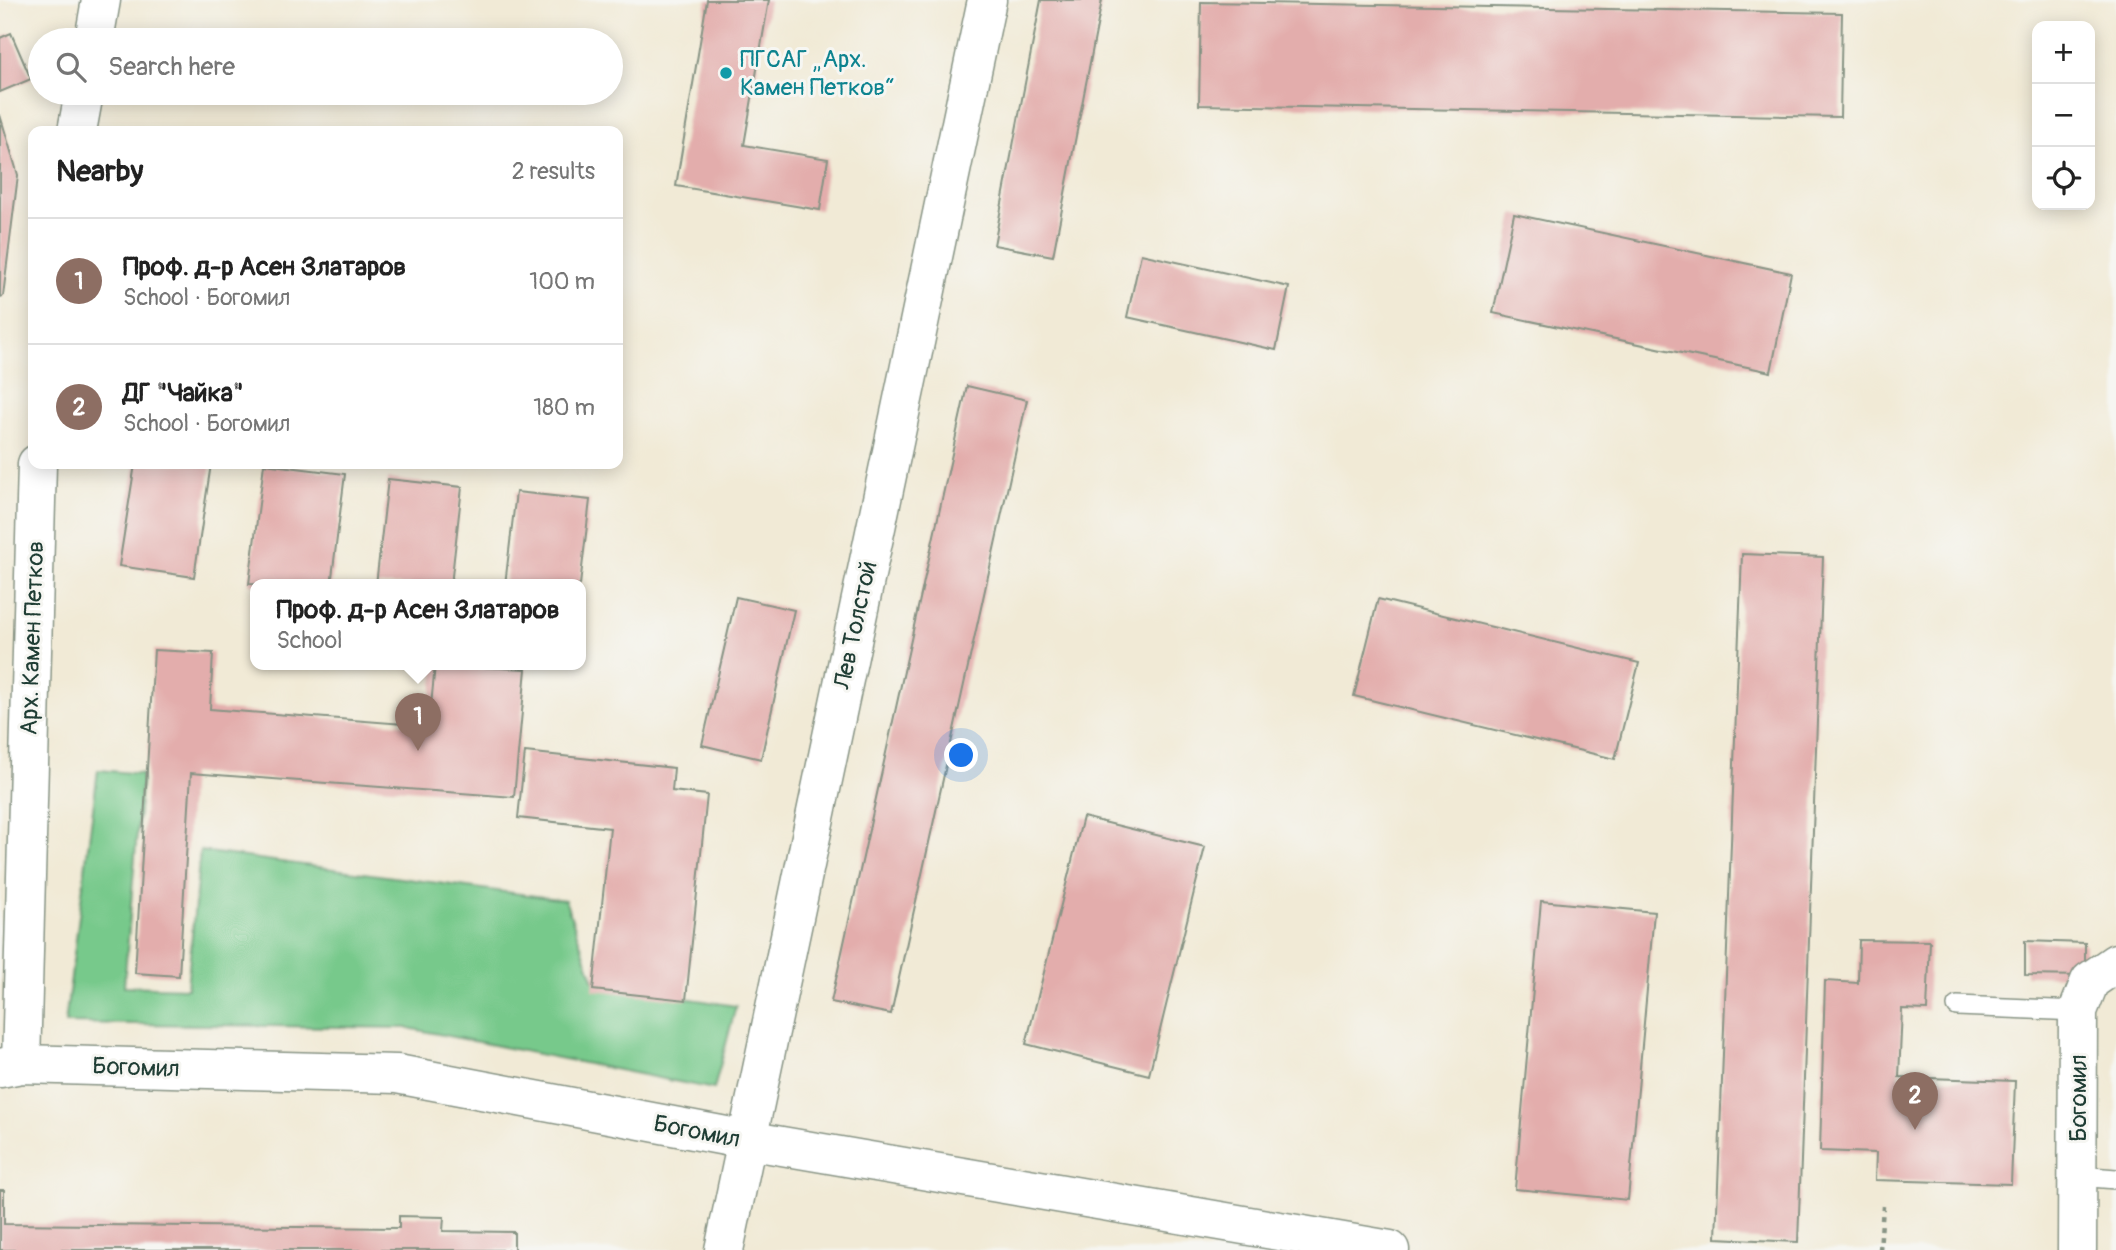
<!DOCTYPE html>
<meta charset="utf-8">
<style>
:root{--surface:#fff;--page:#f2f2f2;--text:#222;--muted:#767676;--line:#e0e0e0;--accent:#db2777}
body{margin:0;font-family:Pangolin,sans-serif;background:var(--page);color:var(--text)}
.controls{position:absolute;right:21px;top:21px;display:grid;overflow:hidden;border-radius:14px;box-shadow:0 4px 18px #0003}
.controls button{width:63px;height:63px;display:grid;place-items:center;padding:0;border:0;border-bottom:2px solid var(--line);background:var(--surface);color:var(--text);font:35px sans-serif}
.you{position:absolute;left:962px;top:756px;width:24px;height:24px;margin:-18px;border:5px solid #fff;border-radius:50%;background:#1a73e8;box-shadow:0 0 0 10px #1a73e833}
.badge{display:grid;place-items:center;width:46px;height:46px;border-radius:50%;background:var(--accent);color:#fff;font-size:23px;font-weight:700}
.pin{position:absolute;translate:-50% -58px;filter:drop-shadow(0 2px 4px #0008)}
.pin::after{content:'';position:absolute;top:37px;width:24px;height:21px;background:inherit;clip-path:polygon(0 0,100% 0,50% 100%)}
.popup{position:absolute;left:250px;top:579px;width:336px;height:91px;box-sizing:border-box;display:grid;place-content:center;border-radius:14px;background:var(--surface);filter:drop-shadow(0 2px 5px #0005);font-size:23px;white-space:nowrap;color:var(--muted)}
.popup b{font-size:26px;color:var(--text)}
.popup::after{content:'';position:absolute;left:50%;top:100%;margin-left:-14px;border:14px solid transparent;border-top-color:var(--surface)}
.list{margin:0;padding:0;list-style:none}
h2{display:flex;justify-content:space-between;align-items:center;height:91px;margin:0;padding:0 28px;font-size:30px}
h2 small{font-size:23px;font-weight:400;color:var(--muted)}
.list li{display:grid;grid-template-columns:46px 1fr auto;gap:21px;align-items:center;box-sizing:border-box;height:126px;padding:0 28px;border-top:2px solid var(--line)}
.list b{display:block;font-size:26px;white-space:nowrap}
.list p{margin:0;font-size:23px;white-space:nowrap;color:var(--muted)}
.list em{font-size:23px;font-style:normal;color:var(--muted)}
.icon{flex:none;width:38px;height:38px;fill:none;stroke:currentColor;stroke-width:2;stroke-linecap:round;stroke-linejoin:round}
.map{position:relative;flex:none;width:2116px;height:1250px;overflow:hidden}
.search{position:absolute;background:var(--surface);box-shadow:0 4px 18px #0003;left:28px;top:28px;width:595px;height:77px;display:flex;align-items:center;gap:18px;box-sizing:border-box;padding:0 24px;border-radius:38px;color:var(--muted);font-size:26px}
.panel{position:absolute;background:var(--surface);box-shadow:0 4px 18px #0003;left:28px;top:126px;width:595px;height:343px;border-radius:14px}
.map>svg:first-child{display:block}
</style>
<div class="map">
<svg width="2116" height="1250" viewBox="0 0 2116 1250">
<rect width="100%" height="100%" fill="#f6f6f2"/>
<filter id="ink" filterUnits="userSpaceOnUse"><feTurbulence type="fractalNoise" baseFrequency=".0143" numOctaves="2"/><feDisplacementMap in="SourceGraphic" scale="14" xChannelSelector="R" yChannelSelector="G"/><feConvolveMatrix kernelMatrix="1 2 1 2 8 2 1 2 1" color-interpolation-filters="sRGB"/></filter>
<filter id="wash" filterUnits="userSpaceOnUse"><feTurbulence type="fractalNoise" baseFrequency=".00686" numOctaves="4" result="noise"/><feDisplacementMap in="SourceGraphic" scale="28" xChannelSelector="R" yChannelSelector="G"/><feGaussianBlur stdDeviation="1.57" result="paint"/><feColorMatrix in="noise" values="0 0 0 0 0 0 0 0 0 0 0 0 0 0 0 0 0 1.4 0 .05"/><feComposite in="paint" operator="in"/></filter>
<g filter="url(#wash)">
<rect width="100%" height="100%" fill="#f1ead6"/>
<polygon fill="#77c98b" stroke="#4b8360" stroke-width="2" points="98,770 142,774 124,986 187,988 200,851 565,900 595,984 736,1006 714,1089 408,1028 65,1023"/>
<g id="blocks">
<g fill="#e3adac">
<polygon points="707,0 769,0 744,145 828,159 820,210 676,186"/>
<polygon points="1041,0 1102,0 1053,256 994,245"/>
<polygon points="1201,2 1842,13 1840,117 1199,105"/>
<polygon points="11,33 31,79 0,92 0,38"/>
<polygon points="0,115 18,175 3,296 0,297"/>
<polygon points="1514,214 1791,273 1771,372 1493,313"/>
<polygon points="1141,254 1289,287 1276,350 1127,317"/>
<polygon points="967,386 1027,400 891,1014 831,1002"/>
<polygon points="135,464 211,464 194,577 119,566"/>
<polygon points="264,464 345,474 331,585 249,584"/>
<polygon points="388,479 462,487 451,585 376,585"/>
<polygon points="516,492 590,500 580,585 505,585"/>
<polygon points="1742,554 1823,557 1798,1242 1716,1238"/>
<polygon points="736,597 794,610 761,759 702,745"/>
<polygon points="1378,599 1639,663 1615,759 1354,696"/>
<polygon points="154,650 213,653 210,709 429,726 435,665 526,669 514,797 191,773 179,976 135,973"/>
<polygon points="525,752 674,768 672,791 707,795 686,1000 593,990 610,828 518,818"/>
<polygon points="1083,817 1205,847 1149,1075 1026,1044"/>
<polygon points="1541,901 1654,912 1628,1200 1515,1189"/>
<polygon points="1859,940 1930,941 1927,1010 1902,1009 1899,1077 2015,1081 2011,1184 1875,1180 1876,1153 1820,1151 1825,981 1858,983"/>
<polygon points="2025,941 2085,943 2085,976 2025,975"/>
<polygon points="0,1190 4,1190 4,1224 399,1228 399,1216 444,1217 443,1231 514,1232 514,1250 0,1250"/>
</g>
</g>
</g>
<g filter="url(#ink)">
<use href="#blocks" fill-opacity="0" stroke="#889485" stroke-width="2"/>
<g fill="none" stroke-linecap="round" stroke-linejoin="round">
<g stroke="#889485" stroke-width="22">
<g id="service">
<polyline points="1957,1006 2078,1011"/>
<polyline points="2078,1176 2116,1179"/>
</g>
</g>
<g stroke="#889485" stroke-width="41">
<g id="minor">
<polyline points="94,40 101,0"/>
<polyline points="77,131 84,93"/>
<polyline points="21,1064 37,464"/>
<polyline points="747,1140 1390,1250"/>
<polyline points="2077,1250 2078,1011 2090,981 2116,963"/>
</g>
</g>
<g stroke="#889485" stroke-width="41">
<g id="tertiary">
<polyline points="0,1068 21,1064 397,1074 747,1140"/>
<polyline points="724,1250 987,0"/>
</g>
</g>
<polyline stroke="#889485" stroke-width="4.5" stroke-dasharray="5 5" stroke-linecap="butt" points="1880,1250 1883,1206"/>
<use href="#service" stroke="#fff" stroke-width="19"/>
<use href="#minor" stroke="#fff" stroke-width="38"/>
<use href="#tertiary" stroke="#fff" stroke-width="38"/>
</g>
</g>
<circle fill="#0f9aa8" stroke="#f6f6f2" stroke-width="2.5" cx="726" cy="73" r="7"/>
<g text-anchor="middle" stroke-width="6" stroke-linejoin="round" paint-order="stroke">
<g font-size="24" fill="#0d838f" stroke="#f6f6f2" text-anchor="start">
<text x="740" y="67">ПГСАГ „Арх.<tspan x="740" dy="28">Камен Петков“</tspan></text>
</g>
<g font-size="24" fill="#1f3d34" stroke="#f6f6f2">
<text transform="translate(855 625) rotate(-78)" y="8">Лев Толстой</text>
<text transform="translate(32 638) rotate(-88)" y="8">Арх. Камен Петков</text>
<text transform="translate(136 1067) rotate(2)" y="8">Богомил</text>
<text transform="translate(2078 1098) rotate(-90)" y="8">Богомил</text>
<text transform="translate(697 1131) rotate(11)" y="8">Богомил</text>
</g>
</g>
</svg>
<div class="controls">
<button>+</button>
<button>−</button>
<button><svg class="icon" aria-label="locate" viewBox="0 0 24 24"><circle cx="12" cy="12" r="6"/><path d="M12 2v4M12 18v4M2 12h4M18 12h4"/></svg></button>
</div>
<div class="you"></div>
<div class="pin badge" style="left:418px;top:751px;background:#8d6e63">1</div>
<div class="popup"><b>Проф. д-р Асен Златаров</b>School</div>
<div class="pin badge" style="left:1915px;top:1130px;background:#8d6e63">2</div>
<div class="search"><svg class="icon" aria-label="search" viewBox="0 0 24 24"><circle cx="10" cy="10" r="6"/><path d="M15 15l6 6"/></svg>Search here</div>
<section class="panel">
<h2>Nearby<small>2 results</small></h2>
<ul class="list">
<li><span class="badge" style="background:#8d6e63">1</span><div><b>Проф. д-р Асен Златаров</b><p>School · Богомил</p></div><em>100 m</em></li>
<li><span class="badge" style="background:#8d6e63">2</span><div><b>ДГ &quot;Чайка&quot;</b><p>School · Богомил</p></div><em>180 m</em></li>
</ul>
</section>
</div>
